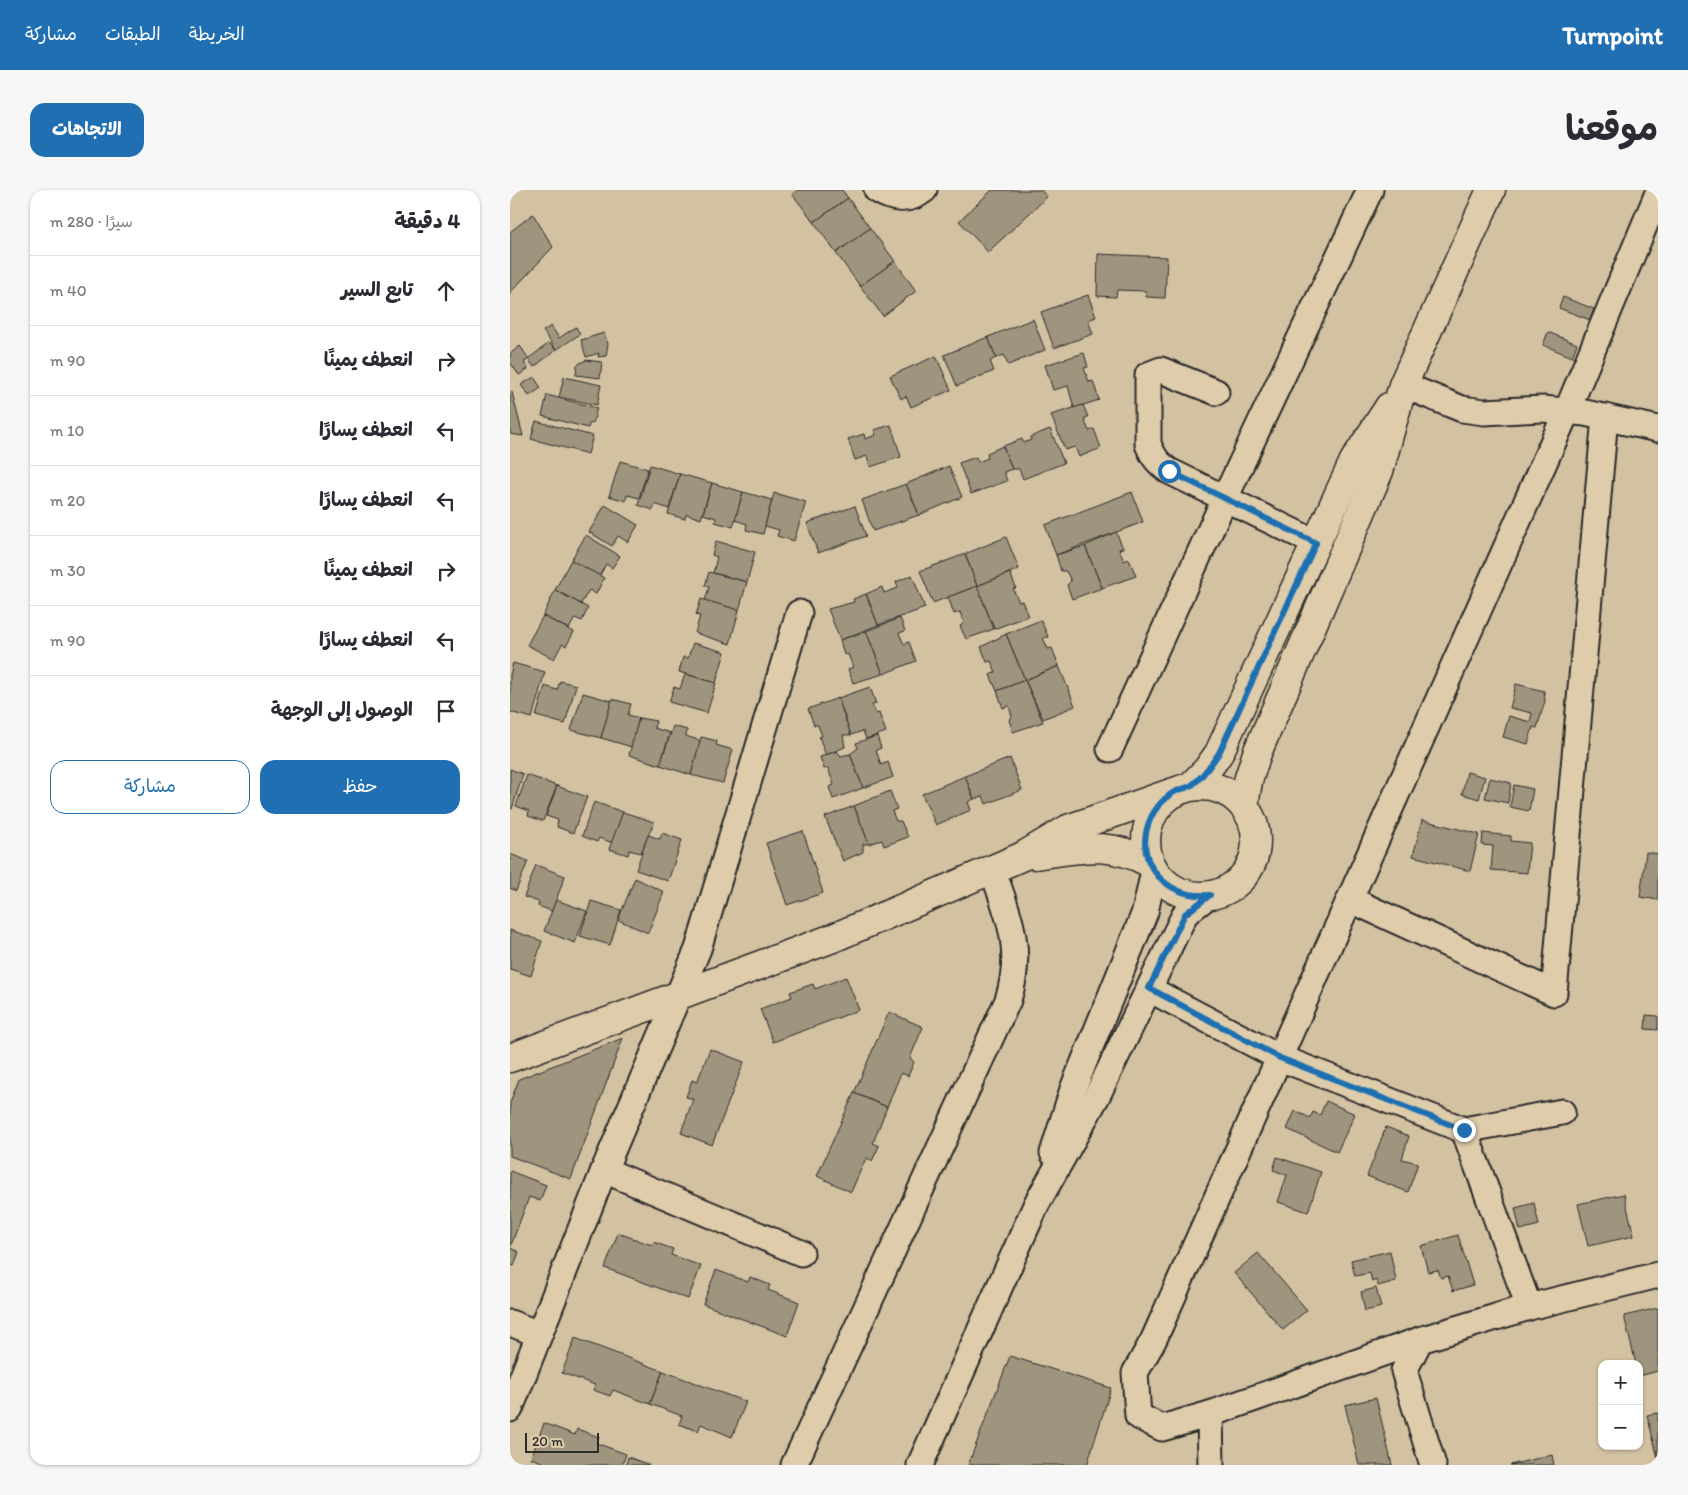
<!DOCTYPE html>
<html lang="ar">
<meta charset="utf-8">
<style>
:root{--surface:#fff;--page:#f7f7f7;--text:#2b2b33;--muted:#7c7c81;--line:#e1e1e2;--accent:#1f6fb2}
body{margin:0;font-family:Itim,"Playpen Sans Arabic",sans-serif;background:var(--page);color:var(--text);direction:rtl}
.controls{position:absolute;right:15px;bottom:15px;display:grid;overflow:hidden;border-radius:10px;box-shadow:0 1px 4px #0004}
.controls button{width:45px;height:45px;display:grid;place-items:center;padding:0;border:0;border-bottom:1px solid var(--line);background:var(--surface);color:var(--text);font:25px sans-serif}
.scale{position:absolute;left:15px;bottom:12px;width:74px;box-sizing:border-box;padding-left:5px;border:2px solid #2b2b2b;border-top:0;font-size:14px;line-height:18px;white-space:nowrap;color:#2b2b2b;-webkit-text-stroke:4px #deccaa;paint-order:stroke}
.stop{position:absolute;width:15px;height:15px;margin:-11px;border:4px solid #1f6fb2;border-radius:50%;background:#fff}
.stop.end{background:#1f6fb2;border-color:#fff;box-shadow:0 1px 5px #0008}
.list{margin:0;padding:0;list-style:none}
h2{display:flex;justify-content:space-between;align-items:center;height:65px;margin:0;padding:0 20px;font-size:21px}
h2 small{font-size:16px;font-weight:400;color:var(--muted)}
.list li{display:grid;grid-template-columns:32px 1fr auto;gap:15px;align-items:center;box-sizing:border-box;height:70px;padding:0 20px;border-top:1px solid var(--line)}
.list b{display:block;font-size:19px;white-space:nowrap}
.list em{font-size:16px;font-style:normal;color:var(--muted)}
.actions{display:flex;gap:10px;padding:15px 20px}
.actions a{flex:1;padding:11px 0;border:1px solid var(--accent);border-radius:15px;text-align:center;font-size:18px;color:var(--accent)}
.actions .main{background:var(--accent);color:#fff}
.icon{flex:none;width:28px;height:28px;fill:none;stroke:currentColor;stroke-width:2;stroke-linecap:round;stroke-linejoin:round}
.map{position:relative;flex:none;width:1148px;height:1275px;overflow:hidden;direction:ltr;border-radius:15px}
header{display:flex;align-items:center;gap:30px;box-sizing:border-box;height:70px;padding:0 25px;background:var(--accent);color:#fff}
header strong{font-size:24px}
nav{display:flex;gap:28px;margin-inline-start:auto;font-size:18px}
.intro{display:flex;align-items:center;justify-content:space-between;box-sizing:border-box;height:120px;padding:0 30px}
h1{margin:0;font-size:35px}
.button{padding:12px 22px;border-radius:15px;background:var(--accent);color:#fff;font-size:18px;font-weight:700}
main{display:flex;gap:30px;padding:0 30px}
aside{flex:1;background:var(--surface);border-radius:15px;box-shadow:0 1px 4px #0004}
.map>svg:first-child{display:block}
</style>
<header>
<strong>Turnpoint</strong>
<nav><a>الخريطة</a><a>الطبقات</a><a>مشاركة</a></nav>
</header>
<div class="intro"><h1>موقعنا</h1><a class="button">الاتجاهات</a></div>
<main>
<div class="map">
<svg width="1148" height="1275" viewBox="0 0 1148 1275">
<rect width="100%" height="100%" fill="#d3c2a2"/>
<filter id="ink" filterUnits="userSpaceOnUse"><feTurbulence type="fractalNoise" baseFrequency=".02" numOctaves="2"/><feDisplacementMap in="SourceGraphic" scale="10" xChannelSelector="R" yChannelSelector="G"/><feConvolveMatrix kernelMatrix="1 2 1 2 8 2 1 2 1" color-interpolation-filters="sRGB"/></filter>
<g filter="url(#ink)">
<g fill="#9f947e" stroke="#2b2b2b">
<polygon points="288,0 332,0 338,8 304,32 282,4"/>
<polygon points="482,0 531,0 537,7 478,62 449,31"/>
<polygon points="338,8 360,38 326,63 304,32"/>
<polygon points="23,24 43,57 0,103 0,42"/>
<polygon points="360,38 385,71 350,96 326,63"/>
<polygon points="588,64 657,67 655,108 636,107 636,101 607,100 606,107 587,106"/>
<polygon points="385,71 406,101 373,126 350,96"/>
<polygon points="578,105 586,127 578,130 583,144 544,158 531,122"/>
<polygon points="1053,107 1084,119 1080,130 1049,118"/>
<polygon points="523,129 535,160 498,175 494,165 486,168 478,147"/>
<polygon points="41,136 49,148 66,137 70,144 46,160 33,141"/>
<polygon points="1038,142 1067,154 1062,167 1033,155"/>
<polygon points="94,143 98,154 96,166 88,167 89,163 76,167 71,150"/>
<polygon points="478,147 486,168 480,171 484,181 447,196 434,165"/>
<polygon points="39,153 46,160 24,177 18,169"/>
<polygon points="10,156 19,169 14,172 18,179 9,185 0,172 0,164"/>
<polygon points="574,163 578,177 574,178 579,192 583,191 589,210 564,218 558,196 543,200 535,175"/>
<polygon points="426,166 441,200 401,217 396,206 391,209 380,186"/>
<polygon points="76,170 92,172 90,188 66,185 67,175"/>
<polygon points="24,187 31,198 19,206 11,195"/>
<polygon points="54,187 91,195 87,215 49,207"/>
<polygon points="2,202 13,246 0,244 0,204"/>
<polygon points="37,205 87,218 83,233 79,234 78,238 32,226"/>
<polygon points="573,215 578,227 574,229 579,241 584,239 591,258 569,267 565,257 555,260 541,225"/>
<polygon points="26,231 83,246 78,264 21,249"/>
<polygon points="381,235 391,267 360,277 357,266 345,270 338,249 354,244 355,249 366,245 364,240"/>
<polygon points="540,239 554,273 513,289 509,279 502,279 493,256 512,249 514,253 521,250 520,247"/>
<polygon points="493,256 502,279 494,282 497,291 461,304 449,273 466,267 468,272 478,268 477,263"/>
<polygon points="110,271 138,279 129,308 117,305 116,311 99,306"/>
<polygon points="140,275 170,284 159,319 145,314 143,320 128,315"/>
<polygon points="439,276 452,307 409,325 396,294"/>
<polygon points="170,284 202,293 191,329 176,324 175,329 158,324"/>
<polygon points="202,293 233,302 223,337 205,332 206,328 193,324"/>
<polygon points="396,294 409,325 363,341 352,310"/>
<polygon points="233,302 262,310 253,344 236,340 237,334 225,330"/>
<polygon points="622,302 633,332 546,365 535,335"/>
<polygon points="264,303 296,312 284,351 267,346 269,340 255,336"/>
<polygon points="95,315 128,335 118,352 108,346 102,356 79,342"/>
<polygon points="345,316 356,346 308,363 297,333"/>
<polygon points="606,342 613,358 609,359 614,371 619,369 626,386 592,398 575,356"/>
<polygon points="76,345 110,366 102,378 96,374 89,387 61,370"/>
<polygon points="496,347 509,379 467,396 455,364"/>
<polygon points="206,351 245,362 237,392 203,383 207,367 202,365"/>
<polygon points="575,356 592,398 562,409 557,395 561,391 556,381 551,381 546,365"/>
<polygon points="455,364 467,396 423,413 410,381"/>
<polygon points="61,370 94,388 86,404 79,400 71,414 45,400"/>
<polygon points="199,382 237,392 229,420 195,411 199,397 195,396"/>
<polygon points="500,383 506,398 503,399 509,412 512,411 518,426 484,439 467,396"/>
<polygon points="402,385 415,418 368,435 356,404 372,397 374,403 388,398 386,392"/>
<polygon points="467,396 484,439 456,449 450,436 454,433 450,422 444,424 438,407"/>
<polygon points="45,400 78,418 72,431 65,428 59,439 33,426"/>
<polygon points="356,404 368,435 330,450 318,419 344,412 343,409"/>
<polygon points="191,409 229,420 220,454 185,443 190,426 186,425"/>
<polygon points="33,426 64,442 56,456 52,454 44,469 17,455"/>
<polygon points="390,428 395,441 389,443 394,454 399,452 406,471 373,484 356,441"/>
<polygon points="531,430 538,447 533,448 538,459 542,458 549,476 515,490 496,444"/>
<polygon points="356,441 373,484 343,493 338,479 343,477 338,464 334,465 330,450"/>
<polygon points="496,444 515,490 487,501 480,485 486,482 481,471 477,472 471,457"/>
<polygon points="183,453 215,462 206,493 169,482 173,467 178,468"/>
<polygon points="3,473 35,482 22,528 0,522 0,485"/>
<polygon points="549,476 565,516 533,529 515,490"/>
<polygon points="175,484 206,493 197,523 159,512 164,497 170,499"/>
<polygon points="515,490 533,532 503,542 499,530 502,527 499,516 493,518 487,501"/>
<polygon points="50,491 66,495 55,534 26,526 35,496 47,500"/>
<polygon points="1006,494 1034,501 1035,511 1027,538 1023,537 1018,554 993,547 999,526 1020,532 1022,523 1000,518"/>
<polygon points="360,497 366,514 362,515 366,524 369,523 376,542 356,549 353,541 341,545 328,508"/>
<polygon points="73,503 102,511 91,548 61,540"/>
<polygon points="328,508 341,545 333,545 335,557 316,565 309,547 312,546 308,535 304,535 298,519"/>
<polygon points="102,509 121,514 118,525 129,528 122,557 91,548"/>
<polygon points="129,528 146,531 144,538 160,543 150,575 119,565"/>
<polygon points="163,536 177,540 176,546 191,551 181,585 150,575"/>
<polygon points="367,546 371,558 366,560 371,575 378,572 383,587 353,598 340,564 348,558 346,553"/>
<polygon points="191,547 207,551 206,555 223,560 213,593 181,585"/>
<polygon points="327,561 331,566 340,564 353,598 323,609 319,597 324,595 318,578 314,579 310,567"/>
<polygon points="500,568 512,600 476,614 473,606 464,609 455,586"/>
<polygon points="0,579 13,584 2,619 0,618"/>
<polygon points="957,582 975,587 969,609 952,604"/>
<polygon points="17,585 47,596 33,631 18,626 19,621 6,616"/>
<polygon points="455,586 464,609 458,612 461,620 426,635 412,604"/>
<polygon points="980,588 1001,593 998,613 975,608"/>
<polygon points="1004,595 1023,599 1019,621 1000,617"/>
<polygon points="47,596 77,607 63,643 47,637 48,630 36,626"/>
<polygon points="380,601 387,619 382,621 386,631 391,631 398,647 374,656 372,650 359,654 344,616"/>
<polygon points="84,612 113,622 103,653 89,648 87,652 72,646"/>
<polygon points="344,616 359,654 353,654 353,662 333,671 315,627"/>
<polygon points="113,622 144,632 131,663 119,660 118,665 99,659"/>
<polygon points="912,630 969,644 960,681 903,666"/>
<polygon points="293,641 313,703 277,715 256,653"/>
<polygon points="152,643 172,650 158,691 126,680 138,645 150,649"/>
<polygon points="973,643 1001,646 1001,651 1020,653 1017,683 981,680 983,656 972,655"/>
<polygon points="1136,662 1148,664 1148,710 1130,707"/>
<polygon points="0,664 18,671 6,701 0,698"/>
<polygon points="26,675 55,686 42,721 28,716 29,712 14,707"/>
<polygon points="125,688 154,702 138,743 108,730"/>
<polygon points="46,710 77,721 65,753 34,741"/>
<polygon points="81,711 111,720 100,755 70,746"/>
<polygon points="0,740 32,751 21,786 0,779"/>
<polygon points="336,787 349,820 263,852 250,819 282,807 280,802 303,794 305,799"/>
<polygon points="379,822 413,837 400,868 404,872 398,886 391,883 377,917 344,903"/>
<polygon points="1136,825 1148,826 1148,840 1135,839"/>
<polygon points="113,848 61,989 0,966 0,913 9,889"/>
<polygon points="200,859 234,872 202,955 171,943 183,909 176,907 182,890 187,892"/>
<polygon points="344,903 377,917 363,953 369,956 362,971 356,968 341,1002 307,986"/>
<polygon points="816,911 845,924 827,962 777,939 785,921 800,928 803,922 810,925"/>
<polygon points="876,937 899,946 892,969 908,973 898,1002 857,986"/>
<polygon points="767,967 811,982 798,1022 768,1012 777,985 763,980"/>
<polygon points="0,981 36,995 30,1011 19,1007 0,1058 9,1062 4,1076 0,1075"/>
<polygon points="1114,1004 1124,1046 1078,1056 1068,1014"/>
<polygon points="1024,1013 1029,1035 1010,1040 1005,1018"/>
<polygon points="108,1043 142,1055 143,1052 163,1059 161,1065 191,1076 178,1109 95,1078"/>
<polygon points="948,1045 963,1095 943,1101 938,1086 931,1088 928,1080 918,1082 911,1056"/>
<polygon points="880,1061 886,1091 868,1096 866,1090 862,1092 860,1083 845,1086 841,1070"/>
<polygon points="748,1063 797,1120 773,1140 724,1083"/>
<polygon points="206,1080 238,1092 240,1087 260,1095 258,1100 289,1112 277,1146 193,1114"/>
<polygon points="866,1098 871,1117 855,1121 851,1102"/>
<polygon points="1148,1118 1148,1181 1129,1186 1129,1174 1126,1174 1114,1126"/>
<polygon points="65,1148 153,1181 140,1214 103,1200 100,1206 83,1200 85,1195 52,1183"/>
<polygon points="500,1166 601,1198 577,1275 458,1275"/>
<polygon points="153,1181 236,1212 222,1247 191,1234 188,1241 169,1234 172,1226 140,1214"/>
<polygon points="866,1208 882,1275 849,1275 835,1215"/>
<polygon points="1148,1223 1148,1268 1137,1225"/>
<polygon points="34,1233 65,1245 67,1239 89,1247 86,1253 116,1264 112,1275 40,1275 21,1268"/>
<polygon points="1042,1265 1044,1275 1000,1275"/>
<polygon points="118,1267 139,1275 116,1275"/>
</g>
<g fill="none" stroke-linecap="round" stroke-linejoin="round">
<g stroke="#2b2b2b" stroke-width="29">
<g id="minor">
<path d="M367,0C383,10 399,12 414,0"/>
<polyline points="893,195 952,219 974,222 1033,219 1075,223 1148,239"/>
<path d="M706,202L651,180L638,185V254C643,267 648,273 659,281L806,353"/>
<polyline points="600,559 715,308 860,0"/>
<polyline points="841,710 1044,803 1095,227"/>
<polyline points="639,799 770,868 954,940 1052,922"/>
<polyline points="954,940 1019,1117"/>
<polyline points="543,963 563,899 635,722 644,681"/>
<polyline points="94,980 291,1063"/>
<polyline points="0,1133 29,1144"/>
<polyline points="0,1219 94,980 188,759 289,423"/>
<polyline points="700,1224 910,1150"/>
<path d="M284,1275L498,810C514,760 499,726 482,679"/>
<polyline points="410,1275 527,1013 586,908 675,724 699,705"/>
<polyline points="701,1275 700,1224 652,1238 628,1226 625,1183 644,1149 1057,221 1148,3"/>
<polyline points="923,1275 894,1181 910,1150 1019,1117 1148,1085"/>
</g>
</g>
<g stroke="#2b2b2b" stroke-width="31">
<g id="major">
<circle cx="691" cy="651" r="55"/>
<polyline points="681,596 697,580 709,563 844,271 879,217"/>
<polyline points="734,616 738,591 747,563 869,281 893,195 981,0"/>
<path d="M524,665C570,659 597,650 640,673"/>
<polyline points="0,868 323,748 513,666 558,639 664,602"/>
</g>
</g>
<use href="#minor" stroke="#deccaa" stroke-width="25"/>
<use href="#major" stroke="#deccaa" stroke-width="28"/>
</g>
</g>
<g fill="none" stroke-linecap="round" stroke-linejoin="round" filter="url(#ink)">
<path stroke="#1f6fb2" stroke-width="6" d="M659,281L806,353L709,563C701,574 694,586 682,595C676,599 668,599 661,604C635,623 625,660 648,686C662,701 679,707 700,705L675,724L639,798L770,868L954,940"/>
</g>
</svg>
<div class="controls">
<button>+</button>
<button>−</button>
</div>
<div class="scale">20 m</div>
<div class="stop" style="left:659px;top:281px"></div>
<div class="stop end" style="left:954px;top:940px"></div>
</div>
<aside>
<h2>4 دقيقة<small>سيرًا · 280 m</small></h2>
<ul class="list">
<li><svg class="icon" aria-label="ahead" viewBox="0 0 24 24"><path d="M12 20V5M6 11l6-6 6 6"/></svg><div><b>تابع السير</b></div><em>40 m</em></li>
<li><svg class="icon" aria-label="right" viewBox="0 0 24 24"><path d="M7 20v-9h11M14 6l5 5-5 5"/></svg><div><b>انعطف يمينًا</b></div><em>90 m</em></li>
<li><svg class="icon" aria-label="left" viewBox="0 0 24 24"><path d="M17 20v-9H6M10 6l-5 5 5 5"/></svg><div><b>انعطف يسارًا</b></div><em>10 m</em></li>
<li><svg class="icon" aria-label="left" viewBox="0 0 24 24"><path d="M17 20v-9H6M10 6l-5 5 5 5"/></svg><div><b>انعطف يسارًا</b></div><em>20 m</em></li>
<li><svg class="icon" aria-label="right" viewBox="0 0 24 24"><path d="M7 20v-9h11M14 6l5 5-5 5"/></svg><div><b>انعطف يمينًا</b></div><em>30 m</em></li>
<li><svg class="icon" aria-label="left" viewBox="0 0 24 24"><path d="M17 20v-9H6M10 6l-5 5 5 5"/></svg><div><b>انعطف يسارًا</b></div><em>90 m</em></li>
<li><svg class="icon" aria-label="arrive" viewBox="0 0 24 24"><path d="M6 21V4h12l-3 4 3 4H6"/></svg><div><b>الوصول إلى الوجهة</b></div></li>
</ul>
<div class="actions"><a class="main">حفظ</a><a>مشاركة</a></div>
</aside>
</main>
